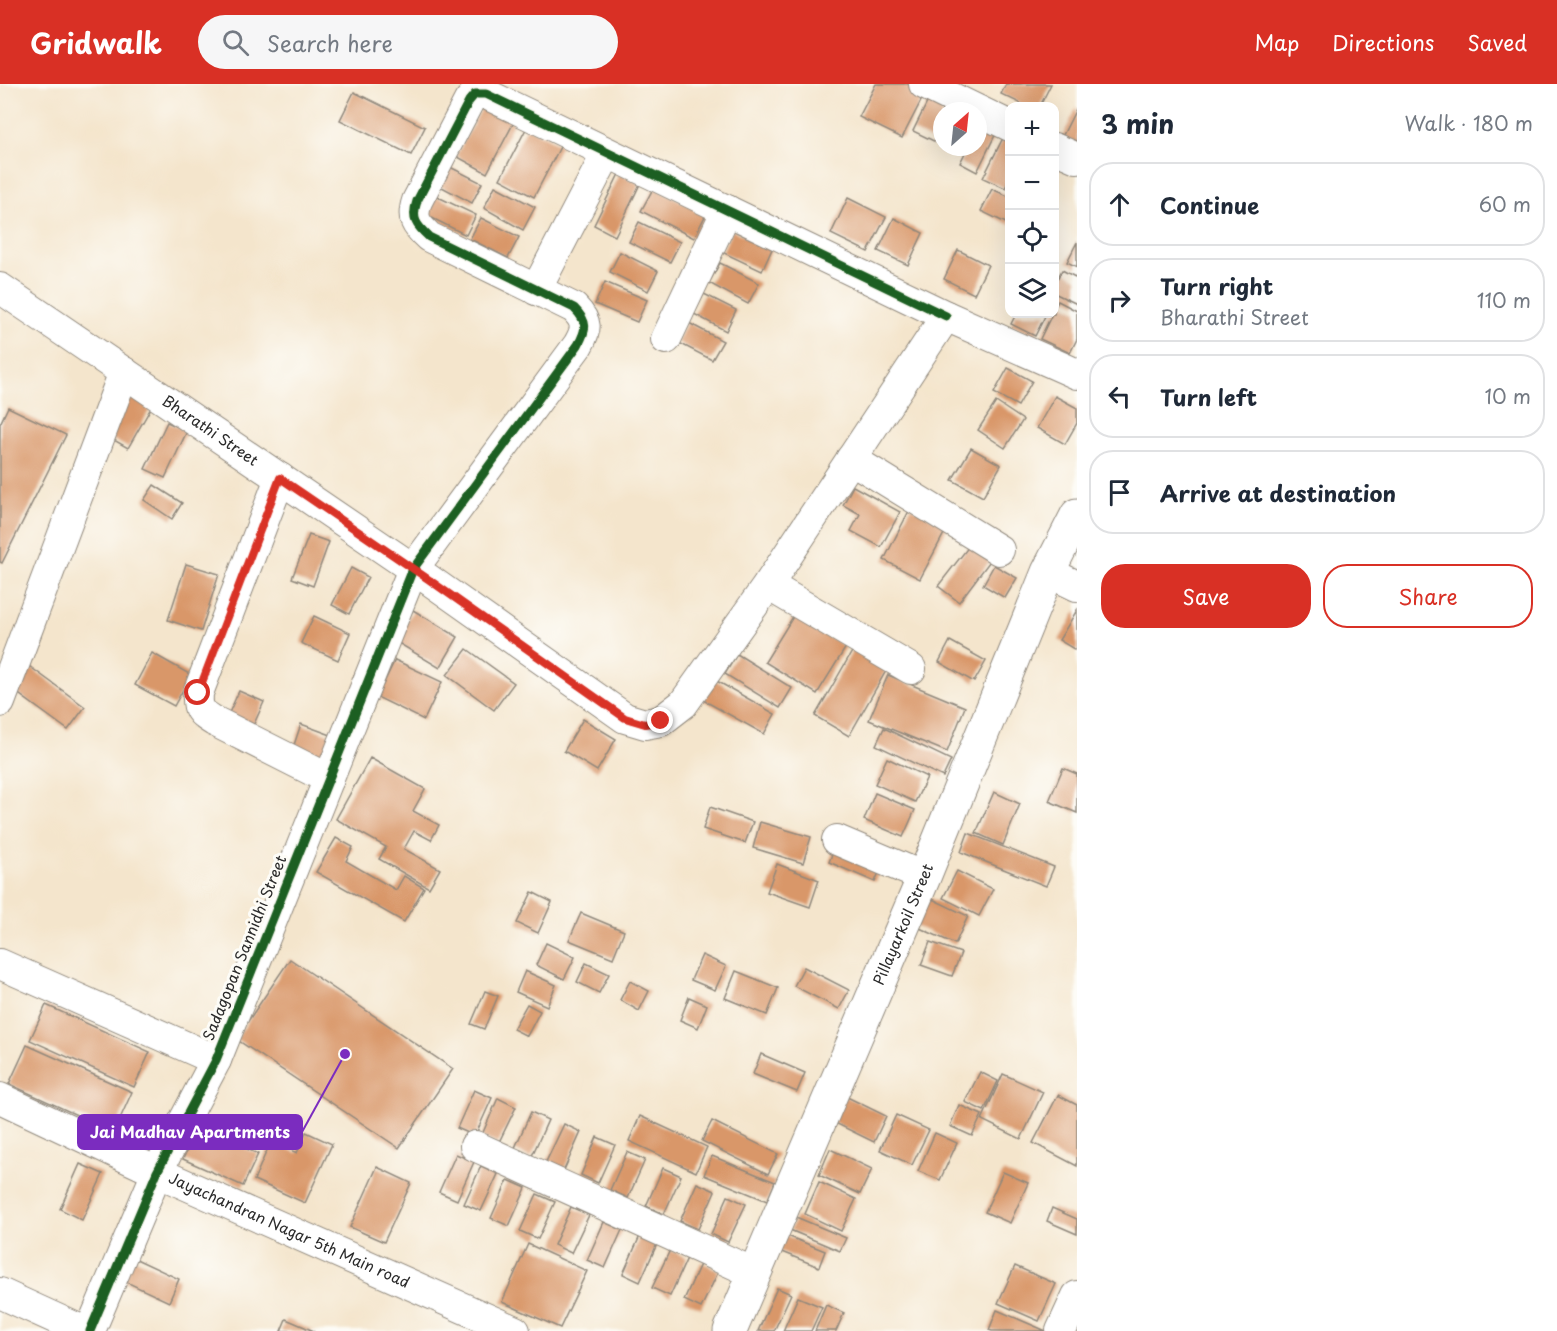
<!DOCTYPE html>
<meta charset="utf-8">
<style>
:root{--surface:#fff;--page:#f6f6f7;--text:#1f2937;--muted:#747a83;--line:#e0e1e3;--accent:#d93025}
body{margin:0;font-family:"Playpen Sans",sans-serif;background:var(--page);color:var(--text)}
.controls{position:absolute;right:18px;top:18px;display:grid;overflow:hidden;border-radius:12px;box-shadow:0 6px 24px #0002}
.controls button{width:54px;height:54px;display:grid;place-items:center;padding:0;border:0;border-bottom:2px solid var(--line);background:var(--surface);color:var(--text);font:30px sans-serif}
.compass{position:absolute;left:933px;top:18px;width:54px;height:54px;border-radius:50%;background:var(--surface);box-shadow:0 6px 24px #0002;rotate:27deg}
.stop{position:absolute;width:18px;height:18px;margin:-14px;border:4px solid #d93025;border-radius:50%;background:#fff}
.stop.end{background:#d93025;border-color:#fff;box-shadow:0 2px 6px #0008}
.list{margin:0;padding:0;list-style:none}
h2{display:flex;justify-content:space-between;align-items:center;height:78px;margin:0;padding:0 24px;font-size:26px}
h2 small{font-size:20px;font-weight:400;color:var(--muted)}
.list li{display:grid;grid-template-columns:39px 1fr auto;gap:18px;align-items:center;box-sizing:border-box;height:84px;margin:0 12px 12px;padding:0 12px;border:2px solid var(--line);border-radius:24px}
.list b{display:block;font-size:22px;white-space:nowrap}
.list p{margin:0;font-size:20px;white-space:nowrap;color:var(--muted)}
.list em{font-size:20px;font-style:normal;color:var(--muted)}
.actions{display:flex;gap:12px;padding:18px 24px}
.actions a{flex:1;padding:14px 0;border:2px solid var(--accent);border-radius:24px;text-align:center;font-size:21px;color:var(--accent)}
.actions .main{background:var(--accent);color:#fff}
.icon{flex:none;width:33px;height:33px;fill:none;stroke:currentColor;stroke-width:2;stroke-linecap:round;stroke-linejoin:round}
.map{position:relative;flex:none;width:1077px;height:1247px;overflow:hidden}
header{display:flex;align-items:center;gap:36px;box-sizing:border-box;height:84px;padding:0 30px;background:var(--accent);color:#fff}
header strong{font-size:28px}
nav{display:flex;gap:33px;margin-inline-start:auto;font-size:21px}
.search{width:420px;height:54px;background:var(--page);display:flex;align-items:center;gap:15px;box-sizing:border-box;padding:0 21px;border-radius:33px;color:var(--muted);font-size:22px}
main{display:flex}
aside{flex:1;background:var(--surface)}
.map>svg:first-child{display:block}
</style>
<header>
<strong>Gridwalk</strong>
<div class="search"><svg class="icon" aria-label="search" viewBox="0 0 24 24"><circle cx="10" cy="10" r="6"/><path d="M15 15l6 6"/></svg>Search here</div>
<nav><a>Map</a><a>Directions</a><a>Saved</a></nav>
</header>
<main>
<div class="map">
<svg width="1077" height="1247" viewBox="0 0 1077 1247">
<rect width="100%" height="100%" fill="#fdfcf7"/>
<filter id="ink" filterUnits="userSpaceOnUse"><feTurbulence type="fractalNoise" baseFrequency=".0167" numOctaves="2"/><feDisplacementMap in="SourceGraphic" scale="12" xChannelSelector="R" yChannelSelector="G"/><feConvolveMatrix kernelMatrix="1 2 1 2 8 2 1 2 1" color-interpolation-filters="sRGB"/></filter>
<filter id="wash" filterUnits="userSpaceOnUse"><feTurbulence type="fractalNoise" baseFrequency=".008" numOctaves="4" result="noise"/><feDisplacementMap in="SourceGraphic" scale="24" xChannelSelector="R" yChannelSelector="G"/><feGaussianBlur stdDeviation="1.35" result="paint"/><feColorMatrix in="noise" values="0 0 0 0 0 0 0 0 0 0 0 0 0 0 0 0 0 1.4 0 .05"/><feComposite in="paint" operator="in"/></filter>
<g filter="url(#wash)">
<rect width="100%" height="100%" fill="#f4e5cc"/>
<g id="blocks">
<g fill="#d99769">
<polygon points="876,0 908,0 925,9 902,54 859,33"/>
<polygon points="1006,0 1051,0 1040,22 1026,22 1001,10"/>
<polygon points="354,8 425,43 411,71 340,36"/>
<polygon points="929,15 955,27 942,27 942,61 913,47"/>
<polygon points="483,22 514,38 487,89 456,72"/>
<polygon points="1077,23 1077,60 1062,53"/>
<polygon points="978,42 998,45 977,88 960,79 968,63 978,63"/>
<polygon points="527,43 561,61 534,113 500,95"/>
<polygon points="1005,50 1010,52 1010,94 1005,104 983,94"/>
<polygon points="448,82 482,99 472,119 438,101"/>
<polygon points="619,90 640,100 615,152 594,141"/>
<polygon points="495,102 535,123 523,146 484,124"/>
<polygon points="654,103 706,130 694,154 641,127"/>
<polygon points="992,105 1010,113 1010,141 981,127"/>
<polygon points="436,112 476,131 466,151 426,131"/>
<polygon points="848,114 886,133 868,168 831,150"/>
<polygon points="481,134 519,153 508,174 470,155"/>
<polygon points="894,134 923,149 908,181 878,167"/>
<polygon points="639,138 680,158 670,178 629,158"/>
<polygon points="732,146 772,165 762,187 722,168"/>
<polygon points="1077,158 1077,183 1067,178"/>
<polygon points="958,166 988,181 974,210 944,195"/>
<polygon points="620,168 658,187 648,207 610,188"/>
<polygon points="720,179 759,199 748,220 709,199"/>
<polygon points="1062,186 1077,194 1077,220 1054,209 1054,201"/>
<polygon points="605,198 647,216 637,238 595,220"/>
<polygon points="704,210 736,226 726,247 694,230"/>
<polygon points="1058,217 1077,227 1077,255 1070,269 1040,255 1052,230 1054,230 1054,225"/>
<polygon points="1016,230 1046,230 1035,252 1011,240"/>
<polygon points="687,238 723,257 712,276 677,258"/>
<polygon points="1008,284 1032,297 1018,322 994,309"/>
<polygon points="129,309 152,322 128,364 105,351"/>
<polygon points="1055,312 1077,324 1077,339 1065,360 1037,344"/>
<polygon points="996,318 1023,336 1005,364 978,346"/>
<polygon points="8,323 66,351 2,479 0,478 0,340"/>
<polygon points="167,338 187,347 165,394 145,385"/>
<polygon points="971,364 1001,381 983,413 952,396"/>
<polygon points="154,401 182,419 172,435 144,416"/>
<polygon points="853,402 900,428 881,463 851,447 860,430 843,421"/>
<polygon points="911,423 948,442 920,495 884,476"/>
<polygon points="309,451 329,458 313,502 292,494"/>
<polygon points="973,457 993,473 959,518 938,502"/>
<polygon points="186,480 219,490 201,547 168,536"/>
<polygon points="994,481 1017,494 1005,514 983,501"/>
<polygon points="351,484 368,493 349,530 332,521"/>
<polygon points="413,526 458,553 440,584 395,557"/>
<polygon points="1077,526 1077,567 1059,556"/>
<polygon points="794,531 846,563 817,610 765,578"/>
<polygon points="314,532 350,549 338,576 301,559"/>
<polygon points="950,557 986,577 974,598 939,578"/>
<polygon points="467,565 514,599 494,626 447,591"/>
<polygon points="853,566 887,585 849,652 815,632"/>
<polygon points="152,569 191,591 174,622 135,601"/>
<polygon points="737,570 792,604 780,624 725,590"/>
<polygon points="395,576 442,598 424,636 377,613"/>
<polygon points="29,582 85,623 68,646 12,605"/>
<polygon points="888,591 965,623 947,668 869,636"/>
<polygon points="715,596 775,630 764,650 703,616"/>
<polygon points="239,607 264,618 253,642 228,631"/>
<polygon points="583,635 616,655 597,687 564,667"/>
<polygon points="301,640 331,651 321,678 292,667"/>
<polygon points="884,644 951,676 943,693 876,661"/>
<polygon points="370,674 425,705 413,727 439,741 431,756 414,747 404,765 440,785 429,804 379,775 386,763 336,735"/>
<polygon points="887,674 927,693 915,718 875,700"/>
<polygon points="1063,684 1077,690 1077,729 1049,717"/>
<polygon points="994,708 1020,720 1003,761 976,749"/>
<polygon points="875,709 915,726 903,753 864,736"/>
<polygon points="710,723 753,738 745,759 703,745"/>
<polygon points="760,738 811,753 803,779 753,764"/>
<polygon points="968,749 1054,783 1046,802 961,768"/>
<polygon points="336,754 353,763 346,777 396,806 404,792 424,804 404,838 316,788"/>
<polygon points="835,763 881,783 875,798 829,778"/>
<polygon points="777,780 819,796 810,823 767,808"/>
<polygon points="957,787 993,805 979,832 943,814"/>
<polygon points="532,808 552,818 538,849 517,839"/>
<polygon points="926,812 968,832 955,860 913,841"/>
<polygon points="581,829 624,847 613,874 569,856"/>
<polygon points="930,858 961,869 952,892 921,881"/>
<polygon points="546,859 575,873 564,895 536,881"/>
<polygon points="702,871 726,882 715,906 691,896"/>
<polygon points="290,875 453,985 399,1064 236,955"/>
<polygon points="586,879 609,890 599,909 577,898"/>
<polygon points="804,883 849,906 839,925 794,902"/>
<polygon points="525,887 556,901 547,922 516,908"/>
<polygon points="736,887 778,904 767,931 725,914"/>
<polygon points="630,897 649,907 639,927 620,916"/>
<polygon points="485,907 498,912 484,945 471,940"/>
<polygon points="689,913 707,921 698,944 680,936"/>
<polygon points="527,920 540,927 527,952 513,945"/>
<polygon points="46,921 150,968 134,1003 30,956"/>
<polygon points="27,961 132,1008 114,1048 9,1000"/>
<polygon points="761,970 805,989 797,1008 753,990"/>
<polygon points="980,988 998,997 984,1027 965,1018"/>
<polygon points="1003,990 1043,1008 1021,1055 982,1036"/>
<polygon points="474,1006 492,1014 475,1052 457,1044"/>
<polygon points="841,1010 886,1032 874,1058 829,1036"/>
<polygon points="1058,1011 1077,1021 1077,1082 1033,1059"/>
<polygon points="498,1014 516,1023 498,1060 481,1053"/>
<polygon points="959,1021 982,1031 972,1052 950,1042"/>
<polygon points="531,1028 548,1036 531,1074 514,1066"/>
<polygon points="896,1031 929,1046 912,1081 880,1066"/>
<polygon points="640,1032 707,1063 696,1088 629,1057"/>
<polygon points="712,1037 778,1070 768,1090 702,1057"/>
<polygon points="564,1040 581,1048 564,1086 546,1078"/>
<polygon points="198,1042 258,1070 243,1102 183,1075"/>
<polygon points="306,1048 332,1060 305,1119 254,1096 271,1057 297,1069"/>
<polygon points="935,1049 957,1059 940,1096 918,1087"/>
<polygon points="597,1053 615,1061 598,1099 581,1091"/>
<polygon points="830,1065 872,1085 860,1110 819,1091"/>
<polygon points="627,1068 645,1076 628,1114 610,1106"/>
<polygon points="456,1070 474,1078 457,1116 439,1108"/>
<polygon points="712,1072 775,1098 767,1117 704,1091"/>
<polygon points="80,1080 103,1090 82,1136 60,1125"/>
<polygon points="481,1082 498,1090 481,1127 464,1120"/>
<polygon points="377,1083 411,1099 384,1158 350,1143"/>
<polygon points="663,1084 681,1092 664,1130 646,1122"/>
<polygon points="1003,1088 1028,1099 1010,1139 985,1128"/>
<polygon points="508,1096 526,1104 509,1142 491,1134"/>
<polygon points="819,1098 856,1115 841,1147 805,1130"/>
<polygon points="697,1099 715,1107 698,1145 680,1137"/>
<polygon points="537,1110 555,1118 538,1155 520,1147"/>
<polygon points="728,1112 746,1120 728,1158 711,1150"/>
<polygon points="571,1123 589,1131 571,1169 554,1161"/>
<polygon points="1052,1124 1077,1135 1077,1150 1047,1137"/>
<polygon points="796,1133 846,1154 840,1167 790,1146"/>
<polygon points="604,1138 622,1146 605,1184 587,1176"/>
<polygon points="780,1149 825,1167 819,1183 774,1165"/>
<polygon points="640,1152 657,1160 640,1198 623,1190"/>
<polygon points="528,1160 587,1187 560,1244 502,1218"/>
<polygon points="670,1166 687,1174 670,1212 652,1204"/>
<polygon points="134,1174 179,1195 169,1218 124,1197"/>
<polygon points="701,1178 719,1186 701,1224 684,1216"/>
<polygon points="1015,1182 1056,1200 1039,1237 998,1219"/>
<polygon points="777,1204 791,1210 774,1247 758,1247"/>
<polygon points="798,1213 822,1223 811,1247 783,1247"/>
<polygon points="826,1221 844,1229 836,1247 815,1247"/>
<polygon points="997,1226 1046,1247 992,1247 989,1246"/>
<polygon points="286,1235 314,1247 281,1247"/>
</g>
</g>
</g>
<g filter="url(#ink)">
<use href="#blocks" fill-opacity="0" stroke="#90887c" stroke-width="1.5"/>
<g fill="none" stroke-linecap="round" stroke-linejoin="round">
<g stroke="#90887c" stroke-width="32">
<g id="street">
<polyline points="924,0 1010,42"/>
<polyline points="1054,64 1077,74"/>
<path id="s1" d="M0,204L428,495L625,634L645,640L661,637L683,620L768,501L946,232L1077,290"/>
<polyline points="536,206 607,69"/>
<polyline points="666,255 727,126"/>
<polyline points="851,375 999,466"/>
<path d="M280,394L198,609C197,626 200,628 214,637L329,695"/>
<polyline points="1048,488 1077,502"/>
<polyline points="768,501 911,585"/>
<polyline points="0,618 124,288"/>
<polyline points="837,756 924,793"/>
<polyline points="0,880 216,976"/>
<path id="s2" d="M0,1014L157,1088L515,1247"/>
<polyline points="475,1062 754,1189"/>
<polyline points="0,1209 83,1247"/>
<path d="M90,1247L157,1088L216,976L413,485L578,261C587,245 588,238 574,224L429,153C416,141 411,135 417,117L469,17L475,10H486L946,232"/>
<polyline points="1061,1247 1077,1212"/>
</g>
</g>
<g stroke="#90887c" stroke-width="35">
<g id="secondary">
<path id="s3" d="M730,1247L924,793L1048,488L1077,431"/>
</g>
</g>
<use href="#street" stroke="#fff" stroke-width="30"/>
<use href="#secondary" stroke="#fff" stroke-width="33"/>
<g stroke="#fdfcf7" stroke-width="13">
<path id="cycleway" d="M90,1247L157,1088L216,976L413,485L578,261C587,245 588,238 574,224L429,153C416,141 411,135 417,117L469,17L475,10H486L946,232"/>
</g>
<use href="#cycleway" stroke="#1b5e20" stroke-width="9"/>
</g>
</g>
<g fill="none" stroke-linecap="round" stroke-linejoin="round" filter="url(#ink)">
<polyline stroke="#d93025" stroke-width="8" points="198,609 280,394 428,495 625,634 645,640 661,637"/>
</g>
<g text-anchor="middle" stroke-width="6" stroke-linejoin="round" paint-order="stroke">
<g font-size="15" fill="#2b2b2b" stroke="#fdfcf7">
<text dy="5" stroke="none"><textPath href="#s1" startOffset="254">Bharathi Street</textPath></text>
<text dy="5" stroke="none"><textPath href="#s3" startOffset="442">Pillayarkoil Street</textPath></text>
<text transform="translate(245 864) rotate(-68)" y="5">Sadagopan Sannidhi Street</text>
<text dy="5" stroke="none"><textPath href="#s2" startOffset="318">Jayachandran Nagar 5th Main road</textPath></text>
</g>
</g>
<path fill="none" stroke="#7b2cbf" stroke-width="2" d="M345 970L302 1048"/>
<circle fill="#7b2cbf" stroke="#fdfcf7" stroke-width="2" cx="345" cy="970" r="6"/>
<rect fill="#7b2cbf" stroke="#7b2cbf" stroke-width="2" x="78" y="1031" width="224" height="34" rx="6"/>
<g font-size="16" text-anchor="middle" font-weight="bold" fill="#fff">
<text x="190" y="1054">Jai Madhav Apartments</text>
</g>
</svg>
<div class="controls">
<button>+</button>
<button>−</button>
<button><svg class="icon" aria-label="locate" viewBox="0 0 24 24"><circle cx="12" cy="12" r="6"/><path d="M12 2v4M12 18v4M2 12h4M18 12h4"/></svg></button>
<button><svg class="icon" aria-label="layers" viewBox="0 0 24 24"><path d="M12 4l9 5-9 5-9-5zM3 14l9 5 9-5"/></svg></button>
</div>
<svg class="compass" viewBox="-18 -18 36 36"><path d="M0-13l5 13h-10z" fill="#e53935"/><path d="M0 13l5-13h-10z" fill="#747a83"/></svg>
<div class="stop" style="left:198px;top:609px"></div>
<div class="stop end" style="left:661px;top:637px"></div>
</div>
<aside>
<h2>3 min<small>Walk · 180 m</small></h2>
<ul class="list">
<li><svg class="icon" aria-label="ahead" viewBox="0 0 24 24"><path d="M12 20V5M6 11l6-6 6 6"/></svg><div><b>Continue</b></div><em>60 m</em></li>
<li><svg class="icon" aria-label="right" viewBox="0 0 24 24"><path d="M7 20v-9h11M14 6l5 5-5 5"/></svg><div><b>Turn right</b><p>Bharathi Street</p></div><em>110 m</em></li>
<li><svg class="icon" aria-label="left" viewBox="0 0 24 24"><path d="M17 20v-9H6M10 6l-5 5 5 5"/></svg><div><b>Turn left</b></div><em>10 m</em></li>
<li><svg class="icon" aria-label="arrive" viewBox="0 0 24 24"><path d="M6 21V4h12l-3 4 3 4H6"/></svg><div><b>Arrive at destination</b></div></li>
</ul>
<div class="actions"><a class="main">Save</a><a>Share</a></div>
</aside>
</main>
